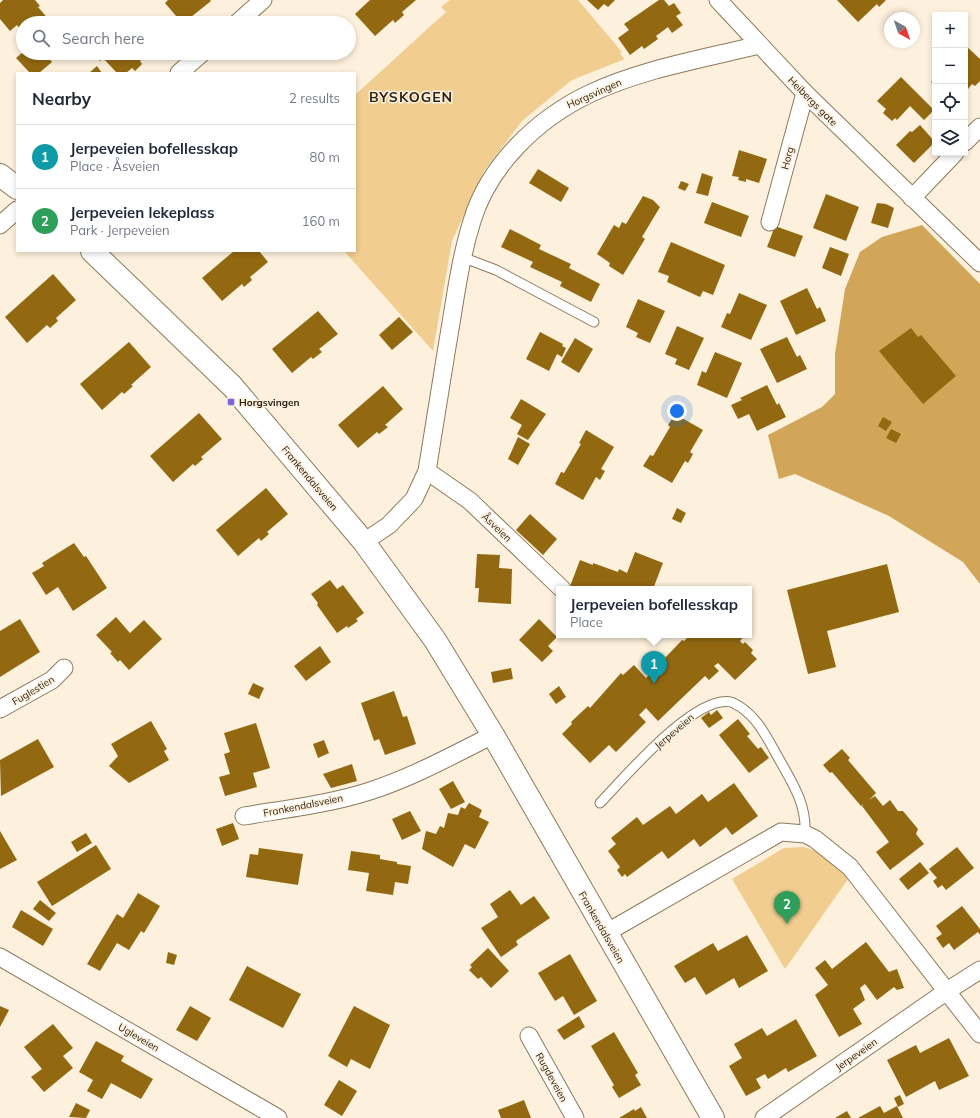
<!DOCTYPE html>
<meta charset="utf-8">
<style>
:root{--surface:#fff;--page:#f2f2f3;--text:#1f2937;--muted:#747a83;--line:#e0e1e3;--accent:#7e63de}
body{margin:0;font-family:Mulish,sans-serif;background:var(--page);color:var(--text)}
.controls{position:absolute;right:12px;top:12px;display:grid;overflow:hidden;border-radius:0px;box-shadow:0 2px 6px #0003}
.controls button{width:36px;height:36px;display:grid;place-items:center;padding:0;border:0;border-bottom:1px solid var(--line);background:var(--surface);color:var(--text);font:20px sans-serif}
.compass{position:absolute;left:884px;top:12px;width:36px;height:36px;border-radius:50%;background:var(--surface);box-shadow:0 2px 6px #0003;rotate:140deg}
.you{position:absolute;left:677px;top:411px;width:14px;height:14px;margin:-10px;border:3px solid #fff;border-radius:50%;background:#1a73e8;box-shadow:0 0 0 6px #1a73e833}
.badge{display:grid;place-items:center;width:26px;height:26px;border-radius:50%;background:var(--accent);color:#fff;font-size:13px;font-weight:700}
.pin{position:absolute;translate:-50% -33px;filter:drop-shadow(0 1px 2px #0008)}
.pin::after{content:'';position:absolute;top:21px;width:14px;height:12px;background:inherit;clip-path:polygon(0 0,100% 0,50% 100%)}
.popup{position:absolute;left:556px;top:586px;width:196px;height:52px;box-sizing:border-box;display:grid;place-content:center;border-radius:0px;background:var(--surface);filter:drop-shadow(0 1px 3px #0005);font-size:13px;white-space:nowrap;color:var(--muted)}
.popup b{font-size:15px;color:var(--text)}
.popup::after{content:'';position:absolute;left:50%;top:100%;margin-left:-8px;border:8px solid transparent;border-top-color:var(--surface)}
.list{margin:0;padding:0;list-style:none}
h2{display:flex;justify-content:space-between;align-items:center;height:52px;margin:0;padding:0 16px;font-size:17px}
h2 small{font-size:13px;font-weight:400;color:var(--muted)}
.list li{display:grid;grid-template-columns:26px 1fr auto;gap:12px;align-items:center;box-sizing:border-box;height:64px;padding:0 16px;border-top:1px solid var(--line)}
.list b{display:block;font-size:15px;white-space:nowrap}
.list p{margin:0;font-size:13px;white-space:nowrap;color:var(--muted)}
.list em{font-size:13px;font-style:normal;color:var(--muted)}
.icon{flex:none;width:22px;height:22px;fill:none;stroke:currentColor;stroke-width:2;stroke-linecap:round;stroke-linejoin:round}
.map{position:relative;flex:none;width:980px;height:1118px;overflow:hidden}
.search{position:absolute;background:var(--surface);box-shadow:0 2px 6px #0003;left:16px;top:16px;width:340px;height:44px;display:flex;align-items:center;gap:10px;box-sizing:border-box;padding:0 14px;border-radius:22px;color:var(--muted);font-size:15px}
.panel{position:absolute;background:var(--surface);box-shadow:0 2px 6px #0003;left:16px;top:72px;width:340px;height:180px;border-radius:0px}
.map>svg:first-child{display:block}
</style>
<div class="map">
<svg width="980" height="1118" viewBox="0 0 980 1118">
<rect width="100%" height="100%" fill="#fdf0dc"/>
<g fill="#f1cd8f">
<polygon points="450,0 578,0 622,52 620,54 625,59 572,80 523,120 484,171 452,241 433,351 344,251 355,251 355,95 446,12 441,7"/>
<path d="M804,847C822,852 837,863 848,879L785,969L732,879L784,848Z"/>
</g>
<polygon fill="#d1a658" points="922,225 980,284 980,584 963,562 889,516 795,474 779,479 768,435 822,407 835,394 835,354 845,289 860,252 882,237"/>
<g fill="#926911">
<polygon points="3,0 35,0 40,6 38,7 50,21 48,23 23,23 23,33 17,25 10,31 0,19 0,3"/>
<polygon points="168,0 210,0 211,1 191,17 194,20 190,23 182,23 165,3"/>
<polygon points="370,0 416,0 402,12 404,15 395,23 393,20 375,36 355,14"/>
<polygon points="587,0 615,0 608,7 604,4 598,10"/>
<polygon points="659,0 664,0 669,6 674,3 681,13 676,16 683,25 672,33 668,27 656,36 658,39 644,49 642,46 630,55 618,38 629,30 624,24"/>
<polygon points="837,0 886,0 879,7 877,4 858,22"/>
<polygon points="965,45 980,59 980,81 975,86 972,84 968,89 965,86"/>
<polygon points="23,52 44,53 52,62 39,73 30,73 16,58"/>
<polygon points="92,53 139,53 143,58 140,61 142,64 135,71 132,68 126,73 117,73 103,58 100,61"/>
<polygon points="97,66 102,73 89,73"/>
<polygon points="901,77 934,110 924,120 910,106 897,120 895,118 892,121 883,113 886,109 877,101"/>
<polygon points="935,77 935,86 931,82"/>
<polygon points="920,125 935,142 914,163 896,145 910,131 912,132"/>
<polygon points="739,150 767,159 759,183 746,179 746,182 738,180 739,177 732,176"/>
<polygon points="538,169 569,188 561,202 529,183"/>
<polygon points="702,173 713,177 708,196 696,193"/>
<polygon points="681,181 689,184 685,191 678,188"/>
<polygon points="826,194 859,207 846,241 813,228"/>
<polygon points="643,196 653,200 660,207 642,237 645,239 623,275 609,266 610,263 597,254 614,225 619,228 622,222 626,224"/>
<polygon points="712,202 749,216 741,237 704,223"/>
<polygon points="877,203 886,204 894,208 888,228 871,223"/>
<polygon points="775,226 803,236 795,257 767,247"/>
<polygon points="510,229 541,245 539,249 571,264 569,268 600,284 591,302 560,286 562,282 530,267 533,262 501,247"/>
<polygon points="671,242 725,265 713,295 703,291 700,297 667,282 669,276 658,272"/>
<polygon points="830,247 849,254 841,276 822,268"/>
<polygon points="234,251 259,251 268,262 250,277 252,280 244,287 242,284 222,301 202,278"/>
<polygon points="53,274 76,300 56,318 58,321 50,328 47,325 27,343 5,317"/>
<polygon points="807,288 817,309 820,307 826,321 796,335 780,301"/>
<polygon points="739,293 767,305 751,340 721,327 727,313 730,314"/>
<polygon points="638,299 665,311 650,343 636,337 638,333 626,327"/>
<polygon points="318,311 338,334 319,349 322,352 313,359 311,357 292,373 272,349"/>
<polygon points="399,317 413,332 392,350 379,335"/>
<polygon points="677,326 704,338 689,370 675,364 677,359 665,354"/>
<polygon points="911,328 918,337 921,335 956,376 923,404 879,351"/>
<polygon points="540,332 563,344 562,346 566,348 562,357 557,354 549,371 526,359"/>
<polygon points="787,337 797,357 800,355 807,369 777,383 760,349"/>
<polygon points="575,338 593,349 579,373 561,362"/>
<polygon points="129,342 151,367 131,385 133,386 124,394 122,392 102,410 80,384"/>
<polygon points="715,352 742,363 727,398 697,385 702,371 706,373"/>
<polygon points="767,385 777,405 779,403 786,417 757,431 749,414 738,419 731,405 742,400 740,398"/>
<polygon points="383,386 403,409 385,425 388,427 379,434 377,432 358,448 338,425"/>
<polygon points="521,399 546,414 528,440 517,434 522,425 510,418"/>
<polygon points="199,413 222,439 201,457 203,459 195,466 193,464 173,482 150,456"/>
<polygon points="675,414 703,430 690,452 693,454 688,463 685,461 672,483 643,466 650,455 653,456 670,427 668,425"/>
<polygon points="883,417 892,422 886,431 878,426"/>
<polygon points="891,429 901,434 896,443 886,438"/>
<polygon points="586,430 614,447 601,469 605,471 600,480 596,477 583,500 555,484 561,472 564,473 581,444 579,443"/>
<polygon points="518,437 530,444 518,465 508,459"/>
<polygon points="266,488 288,514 267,532 269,534 261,541 259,538 238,556 216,530"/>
<polygon points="677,508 686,513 681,523 672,519"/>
<polygon points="530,514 557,539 543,555 516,530"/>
<polygon points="74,543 84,557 86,556 107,588 73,611 58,587 46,595 32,573 44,566 42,563"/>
<polygon points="635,552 663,563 653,589 569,589 580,560 593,565 593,563 618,572 619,569 627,573"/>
<polygon points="477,554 500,555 499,568 512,569 511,604 478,602 479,588 475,588"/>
<polygon points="887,564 899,612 827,631 836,667 808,674 787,590"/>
<polygon points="330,580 337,589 343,585 364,613 356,619 358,621 348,628 347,626 337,633 317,605 318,603 311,594"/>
<polygon points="116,617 130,633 144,620 162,639 129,670 120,660 118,662 110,653 112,652 96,635"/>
<polygon points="20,619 40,652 0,677 0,631"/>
<polygon points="539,619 557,637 548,646 553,651 542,662 519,640"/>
<polygon points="690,635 745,635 740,641 743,644 745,642 753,650 751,653 757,659 735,680 718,663 714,666 719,671 709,680 705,676 658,721 646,708 639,715 646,722 616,752 609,745 590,763 562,734 572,724 571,722 588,706 590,708 621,673 623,675 634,665 646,678 682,640 684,641"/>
<polygon points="320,646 331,662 306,681 294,666"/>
<polygon points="511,668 513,679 493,683 491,672"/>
<polygon points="253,683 264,688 259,699 248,694"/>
<polygon points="559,686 566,697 556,704 549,694"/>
<polygon points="394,691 403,717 407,716 416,744 385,755 379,739 374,741 361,703"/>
<polygon points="717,710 723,718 709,728 701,718 709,712 711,715"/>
<polygon points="738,719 750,734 747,736 758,749 761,747 769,758 749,773 719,735"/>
<polygon points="151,721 167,749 164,751 169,760 129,783 109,766 118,756 111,744"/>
<polygon points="256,723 270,768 253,773 257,787 225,796 219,777 230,774 224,754 230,752 224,733"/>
<polygon points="38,739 54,767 1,796 0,760"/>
<polygon points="324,740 329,753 318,758 313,744"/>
<polygon points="842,749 850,758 848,760 876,793 869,800 875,796 883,806 890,800 898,811 903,811 918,829 916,834 924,844 890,870 876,852 889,842 862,806 864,804 861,806 832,772 830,773 823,765"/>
<polygon points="352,764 357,781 331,788 323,774"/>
<polygon points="453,781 465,802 451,809 439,789"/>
<polygon points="734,783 758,816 732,835 726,827 700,847 694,839 668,859 662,851 627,877 625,874 622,877 617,870 620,867 608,851 616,844 611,838 637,817 643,825 670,806 676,814 702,794 708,802"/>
<polygon points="469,803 482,810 479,817 489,822 475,849 465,844 453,867 422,849 426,831 436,834 440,826 444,828 448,813 458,815 461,807 465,809"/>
<polygon points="410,811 421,831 402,840 392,819"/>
<polygon points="233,823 239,839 222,846 216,829"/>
<polygon points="0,831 17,860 0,869"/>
<polygon points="86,833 92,843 77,852 71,842"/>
<polygon points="96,845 111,869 52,906 37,882"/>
<polygon points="957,847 974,868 946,890 942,885 938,888 933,881 937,878 929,869"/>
<polygon points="259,848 303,854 298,885 246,877 250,854 258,855"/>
<polygon points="351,851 380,855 380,859 397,862 397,864 411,866 408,884 395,882 393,895 366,891 369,873 348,870"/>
<polygon points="920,862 929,873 908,890 899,879"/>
<polygon points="510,890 521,905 534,896 550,918 516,941 518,945 501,957 481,928 498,917 490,904"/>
<polygon points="138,893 160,906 144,933 141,931 129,950 117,943 100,971 87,964 117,914 123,918"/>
<polygon points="40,900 56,913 49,921 33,909"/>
<polygon points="962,906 980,929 980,935 978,932 954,950 949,943 943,948 936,938 942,934 936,926"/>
<polygon points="21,910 53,929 43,946 12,927"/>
<polygon points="747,935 768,971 739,988 734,978 706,995 695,977 685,983 674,966 713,943 718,951"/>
<polygon points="866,942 889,972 897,969 904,988 897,990 894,987 877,1000 865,984 860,988 865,1000 853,1009 862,1024 839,1037 815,995 828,985 815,968 825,960 832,969"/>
<polygon points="488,948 509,971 491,988 481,977 478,979 469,970 472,967 470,965"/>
<polygon points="168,952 177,955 174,965 166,963"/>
<polygon points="570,954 597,1001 574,1015 563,996 555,1001 538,973"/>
<polygon points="247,966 301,994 283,1028 229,1000"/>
<polygon points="0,1006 9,1010 0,1027"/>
<polygon points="190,1006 211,1018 197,1041 176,1030"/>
<polygon points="354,1006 390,1025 370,1069 351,1059 347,1067 328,1056"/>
<polygon points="579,1016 585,1027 564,1040 557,1030"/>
<polygon points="796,1019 817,1056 788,1072 786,1068 768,1079 765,1074 756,1079 761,1088 746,1096 729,1066 742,1058 734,1044 762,1028 767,1036"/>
<polygon points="53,1024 73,1048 63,1056 73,1068 44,1092 31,1077 42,1069 24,1047"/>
<polygon points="614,1032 638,1073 635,1075 641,1085 619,1098 612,1087 614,1085 591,1046"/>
<polygon points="949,1038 969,1076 939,1090 935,1081 906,1097 887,1060 916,1045 920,1053"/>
<polygon points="96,1041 124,1056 121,1061 153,1079 141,1099 111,1083 102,1099 87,1091 93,1080 79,1072"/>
<polygon points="339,1080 357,1091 342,1116 324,1105"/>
<polygon points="900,1095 904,1104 898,1107 894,1098"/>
<polygon points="524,1100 531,1118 501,1118 498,1110"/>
<polygon points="76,1103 90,1110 86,1118 69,1117"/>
<polygon points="880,1106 884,1113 897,1106 903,1118 858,1118"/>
<polygon points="641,1107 647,1118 619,1118 634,1109 635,1111"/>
<polygon points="847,1111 851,1118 835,1118"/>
</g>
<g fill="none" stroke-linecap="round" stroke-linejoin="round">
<g stroke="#8c7a5b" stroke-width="11">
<g id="lane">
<polyline points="462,257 496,270 594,322"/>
<path d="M600,803C624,778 695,694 731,702C733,702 736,705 739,706C756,717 764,732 774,750C789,778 807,801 805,834"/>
</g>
</g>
<g stroke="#8c7a5b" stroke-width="19">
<g id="street">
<polyline points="718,0 805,93 980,263"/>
<polyline points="237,23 263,0"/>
<polyline points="179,73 202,53"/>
<polyline points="965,142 980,127"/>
<polyline points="912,198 955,153"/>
<polyline points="770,222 805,93"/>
<polyline points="0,225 17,210"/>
<polyline points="427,471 470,501 562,589"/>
<path d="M364,542L389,525L414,499L427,471C435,423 442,376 450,329C456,293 461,256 472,221C489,165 537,119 589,94C642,69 702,59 759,45"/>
<polyline points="0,709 52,680 64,668"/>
<path d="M244,816C286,809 330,804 370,791C413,777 453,755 493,735"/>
<polyline points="606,933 781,832 805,834 815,839 850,867 980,1034"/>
<polyline points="0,957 278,1118"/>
<polyline points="529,1036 575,1118"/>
<polyline points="764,1118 947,991 980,970"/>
</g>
</g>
<g stroke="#8c7a5b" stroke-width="24">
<g id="secondary">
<polyline points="0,175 17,188"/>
<polyline points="92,251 232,386 364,542 435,640 493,735 713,1118"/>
</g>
</g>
<use href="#lane" stroke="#fff" stroke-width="9"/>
<use href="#street" stroke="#fff" stroke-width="17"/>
<use href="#secondary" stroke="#fff" stroke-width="22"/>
</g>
<rect fill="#7e63de" stroke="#fdf0dc" stroke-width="1.5" x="227" y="398" width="8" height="8" rx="2"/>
<g text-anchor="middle" stroke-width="3" stroke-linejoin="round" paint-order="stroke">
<g font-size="10" fill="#2c2417" stroke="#fdf0dc">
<text transform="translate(594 93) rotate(-24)" y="4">Horgsvingen</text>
<text transform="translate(813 101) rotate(45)" y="4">Heibergs gate</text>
<text transform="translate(787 158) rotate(-75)" y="4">Horg</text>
<text transform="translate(310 478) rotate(50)" y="4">Frankendalsveien</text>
<text transform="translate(497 527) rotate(44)" y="4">Åsveien</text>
<text transform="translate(33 690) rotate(-31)" y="4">Fuglestien</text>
<text transform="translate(674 731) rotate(-41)" y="4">Jerpeveien</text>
<text transform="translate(303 805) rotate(-11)" y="4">Frankendalsveien</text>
<text transform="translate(602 927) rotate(60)" y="4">Frankendalsveien</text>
<text transform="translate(139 1037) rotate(30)" y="4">Ugleveien</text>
<text transform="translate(856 1054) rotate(-35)" y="4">Jerpeveien</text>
<text transform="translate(552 1077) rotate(61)" y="4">Rugdeveien</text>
</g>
<g font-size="10" font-weight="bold" fill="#2c2417" stroke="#fdf0dc" text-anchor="start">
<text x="239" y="406">Horgsvingen</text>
</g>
<g font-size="14" font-weight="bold" letter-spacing="1" fill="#2c2417" stroke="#fdf0dc">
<text x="411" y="102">BYSKOGEN</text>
</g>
</g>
</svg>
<div class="controls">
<button>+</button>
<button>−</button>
<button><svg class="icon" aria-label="locate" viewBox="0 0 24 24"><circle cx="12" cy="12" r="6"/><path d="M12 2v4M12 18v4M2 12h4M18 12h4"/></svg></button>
<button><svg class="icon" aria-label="layers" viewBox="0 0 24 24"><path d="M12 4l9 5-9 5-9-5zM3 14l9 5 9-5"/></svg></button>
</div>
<svg class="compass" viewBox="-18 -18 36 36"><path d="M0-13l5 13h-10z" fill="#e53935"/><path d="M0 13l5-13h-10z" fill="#747a83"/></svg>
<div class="you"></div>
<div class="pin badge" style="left:654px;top:684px;background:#0f9aa8">1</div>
<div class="popup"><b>Jerpeveien bofellesskap</b>Place</div>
<div class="pin badge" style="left:787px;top:924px;background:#2e9e5b">2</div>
<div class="search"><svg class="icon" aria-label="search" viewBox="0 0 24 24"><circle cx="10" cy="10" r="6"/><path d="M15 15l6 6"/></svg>Search here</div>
<section class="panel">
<h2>Nearby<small>2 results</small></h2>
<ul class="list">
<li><span class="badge" style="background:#0f9aa8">1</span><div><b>Jerpeveien bofellesskap</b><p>Place · Åsveien</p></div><em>80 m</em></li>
<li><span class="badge" style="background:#2e9e5b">2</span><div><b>Jerpeveien lekeplass</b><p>Park · Jerpeveien</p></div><em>160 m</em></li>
</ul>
</section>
</div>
